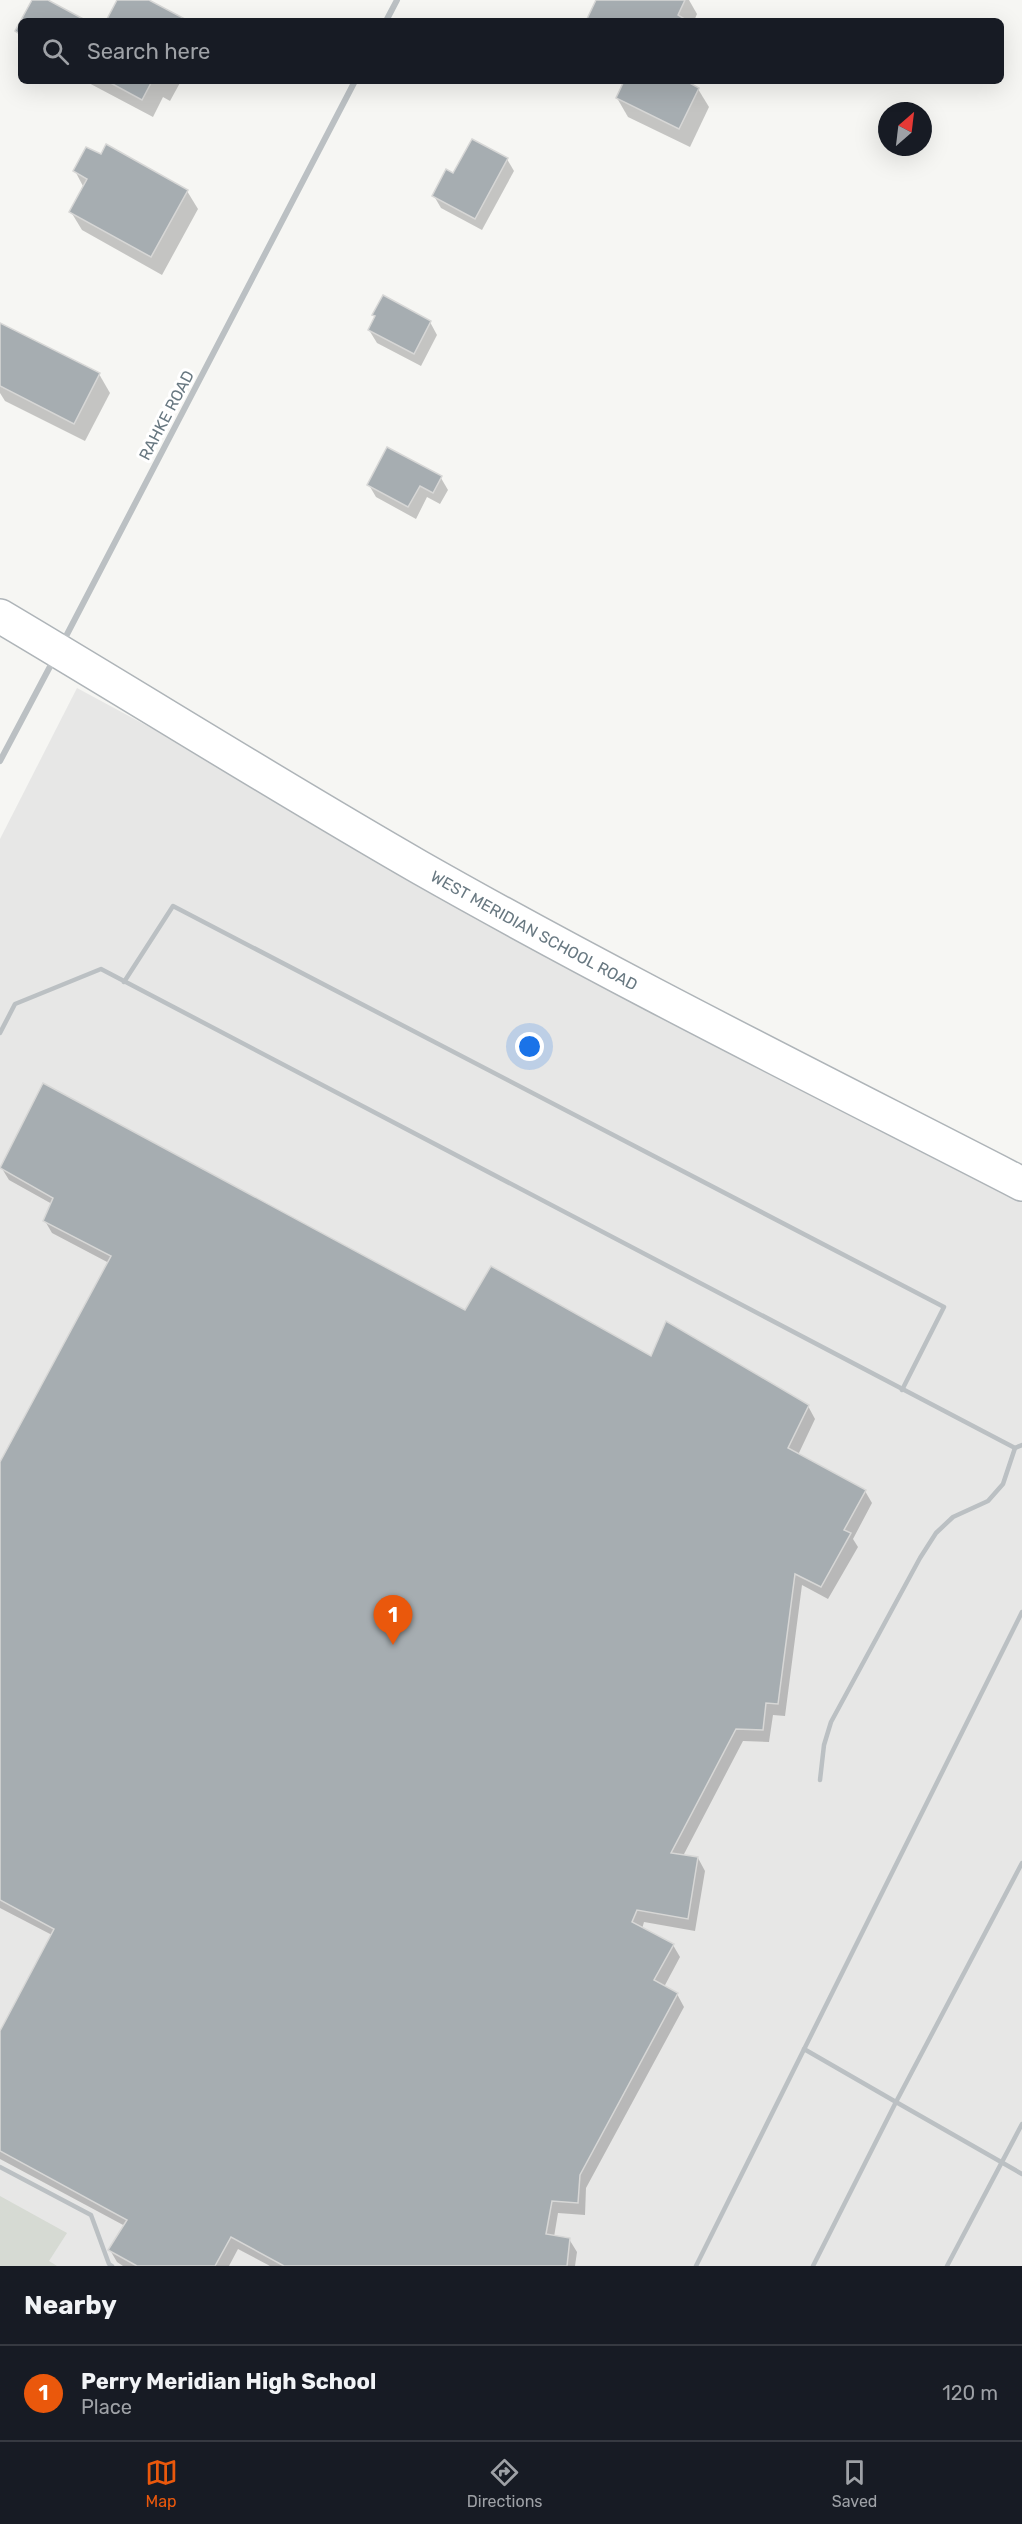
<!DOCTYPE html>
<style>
:root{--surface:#171b24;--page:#20242c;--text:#f1f3f6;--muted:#9ea1a6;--line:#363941;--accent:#ea580c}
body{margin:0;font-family:Rubik,sans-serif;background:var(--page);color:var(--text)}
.compass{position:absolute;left:878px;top:102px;width:54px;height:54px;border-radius:50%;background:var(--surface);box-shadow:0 6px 24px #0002;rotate:28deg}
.you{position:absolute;left:530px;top:1047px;width:21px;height:21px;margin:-15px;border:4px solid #fff;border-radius:50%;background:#1a73e8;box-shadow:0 0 0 9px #1a73e833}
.badge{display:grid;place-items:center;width:39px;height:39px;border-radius:50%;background:var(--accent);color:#fff;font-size:20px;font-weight:700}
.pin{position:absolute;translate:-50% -50px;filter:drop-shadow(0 2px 3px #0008)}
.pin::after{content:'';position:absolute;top:32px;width:21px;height:18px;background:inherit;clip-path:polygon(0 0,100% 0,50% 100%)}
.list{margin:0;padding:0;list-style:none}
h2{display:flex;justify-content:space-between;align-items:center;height:78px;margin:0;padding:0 24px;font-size:26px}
h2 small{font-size:20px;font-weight:400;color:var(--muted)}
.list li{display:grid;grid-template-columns:39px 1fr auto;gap:18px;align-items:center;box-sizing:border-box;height:96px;padding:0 24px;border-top:2px solid var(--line)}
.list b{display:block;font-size:22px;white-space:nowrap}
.list p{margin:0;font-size:20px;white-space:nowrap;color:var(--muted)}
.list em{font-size:20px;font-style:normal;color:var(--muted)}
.icon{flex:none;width:33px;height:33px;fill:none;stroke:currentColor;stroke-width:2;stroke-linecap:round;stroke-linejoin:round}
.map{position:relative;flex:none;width:1022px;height:2266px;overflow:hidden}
.search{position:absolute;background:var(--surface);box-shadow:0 6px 24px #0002;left:18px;right:18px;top:18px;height:66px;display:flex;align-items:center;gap:15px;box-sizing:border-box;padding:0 21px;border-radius:9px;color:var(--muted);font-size:22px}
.sheet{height:174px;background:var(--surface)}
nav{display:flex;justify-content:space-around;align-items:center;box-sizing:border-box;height:84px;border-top:2px solid var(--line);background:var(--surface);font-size:16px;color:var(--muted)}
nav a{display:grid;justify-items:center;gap:3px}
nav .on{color:var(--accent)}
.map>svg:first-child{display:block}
</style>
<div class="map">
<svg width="1022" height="2266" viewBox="0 0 1022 2266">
<rect width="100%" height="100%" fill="#f6f6f3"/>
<polygon fill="#e7e7e6" points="77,688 1022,1198 1022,2266 0,2266 0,839"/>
<polygon fill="#d6dad3" points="0,2196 67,2233 49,2261 57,2266 0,2266"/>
<g fill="#0003">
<polygon points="119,0 145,0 184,21 108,21"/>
<polygon points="598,0 689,0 697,14 694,21 588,21"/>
<polygon points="85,81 181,81 170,101 163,97 153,117"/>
<polygon points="625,81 683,81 698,89 709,107 690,147 628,117 617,98"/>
<polygon points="507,159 514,171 482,230 441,208 434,196 454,175"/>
<polygon points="75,171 187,191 198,209 162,275 82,230 71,212 84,188"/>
<polygon points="374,315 430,322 437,335 421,366 377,343 369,330 376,318"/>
<polygon points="0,325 99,374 110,393 85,441 5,401 0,393"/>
<polygon points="441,478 448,490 440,504 427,497 416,519 376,497 369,485"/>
<polygon points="1,1167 466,1312 651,1358 808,1406 815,1419 798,1455 865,1491 872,1503 853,1539 858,1547 828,1599 802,1585 785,1716 773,1715 769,1742 743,1741 683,1856 698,1858 705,1871 695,1931 644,1922 642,1929 673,1945 680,1957 664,1987 677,1994 684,2007 586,2188 585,2215 558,2213 554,2237 569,2239 577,2252 575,2266 270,2266 238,2249 229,2266 123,2266 117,2262 110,2250 125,2226 0,2159 0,2034 52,1935 0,1908 0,1465 109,1263 52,1233 45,1221 52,1204 9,1180"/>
</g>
<g fill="#a6adb1" stroke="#d7d7d6" stroke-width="1.5">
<polygon points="32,0 48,0 87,21 21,21 21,35 15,31"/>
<polygon points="117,0 149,0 185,19 106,21"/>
<polygon points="596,0 685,0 678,15 683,18 681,21 586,21"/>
<polygon points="107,81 152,81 142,100"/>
<polygon points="624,81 686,81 699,88 679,129 616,98"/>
<polygon points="472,139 508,158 475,219 432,196 446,169 453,173"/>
<polygon points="106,144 188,190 151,257 69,212 87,179 73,171 86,147 101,154"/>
<polygon points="383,295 431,321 414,354 368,330 375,316 372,315"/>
<polygon points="0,323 100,373 74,424 0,386"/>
<polygon points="387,447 442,476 433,493 420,486 408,507 367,485"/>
<polygon points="43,1083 465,1310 491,1266 651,1356 666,1321 809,1405 788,1448 866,1490 844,1530 851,1533 821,1587 795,1574 778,1704 766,1703 763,1730 736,1729 671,1853 698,1857 688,1919 637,1910 632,1922 674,1944 654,1980 678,1993 580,2175 578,2203 552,2201 546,2234 570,2238 567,2266 284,2266 231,2237 215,2266 137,2266 108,2250 127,2220 0,2151 0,2031 54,1929 0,1900 0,1462 111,1256 43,1221 53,1198 0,1168"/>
</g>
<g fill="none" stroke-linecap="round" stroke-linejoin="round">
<g stroke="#aeb4b8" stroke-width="36">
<g id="secondary">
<path id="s1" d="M0,616C140,699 278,786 419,867C616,979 820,1080 1022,1184"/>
</g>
</g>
<g stroke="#bbc0c3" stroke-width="4.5">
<polyline points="124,982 173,906 944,1307 902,1390"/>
<polyline points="0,1033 15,1004 101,969 1015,1448 1022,1445"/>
<polyline points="820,1780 824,1745 831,1722 920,1558 936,1533 953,1517 988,1501 1003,1484 1015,1448"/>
<polyline points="804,2049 896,2102 1022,1863"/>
<polyline points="0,2167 91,2215 109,2264 112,2266"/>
<polyline points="696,2266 1022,1612"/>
<polyline points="813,2266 896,2102 1022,2174"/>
<polyline points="947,2266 1022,2124"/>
</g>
<g stroke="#bbc0c3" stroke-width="6">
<polyline points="386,21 397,0"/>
<polyline points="63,642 355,81"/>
<polyline points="0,761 54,659"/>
</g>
<use href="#secondary" stroke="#fff" stroke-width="33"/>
</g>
<g text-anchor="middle" stroke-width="6" stroke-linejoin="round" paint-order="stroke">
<g font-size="16" fill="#687881" stroke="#fff">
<text transform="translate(166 415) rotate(-62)" y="6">RAHKE ROAD</text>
<text dy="6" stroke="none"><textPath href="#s1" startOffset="620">WEST MERIDIAN SCHOOL ROAD</textPath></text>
</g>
</g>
</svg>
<svg class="compass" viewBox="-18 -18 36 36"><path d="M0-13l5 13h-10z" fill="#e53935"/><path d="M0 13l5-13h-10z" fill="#9ea1a6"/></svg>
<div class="you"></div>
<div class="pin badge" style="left:393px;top:1645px">1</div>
<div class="search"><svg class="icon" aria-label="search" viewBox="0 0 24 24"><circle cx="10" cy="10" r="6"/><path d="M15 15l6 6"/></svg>Search here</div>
</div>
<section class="sheet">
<h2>Nearby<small></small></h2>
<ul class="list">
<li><span class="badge">1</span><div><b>Perry Meridian High School</b><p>Place</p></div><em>120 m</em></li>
</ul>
</section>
<nav>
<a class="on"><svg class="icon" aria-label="map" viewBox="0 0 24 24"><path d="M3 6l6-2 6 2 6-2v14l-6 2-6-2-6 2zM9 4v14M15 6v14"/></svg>Map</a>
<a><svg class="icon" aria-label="directions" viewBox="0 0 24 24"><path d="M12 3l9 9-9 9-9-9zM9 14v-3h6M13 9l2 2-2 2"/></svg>Directions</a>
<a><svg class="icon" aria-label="saved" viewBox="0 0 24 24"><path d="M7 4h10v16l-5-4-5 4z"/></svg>Saved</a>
</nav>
